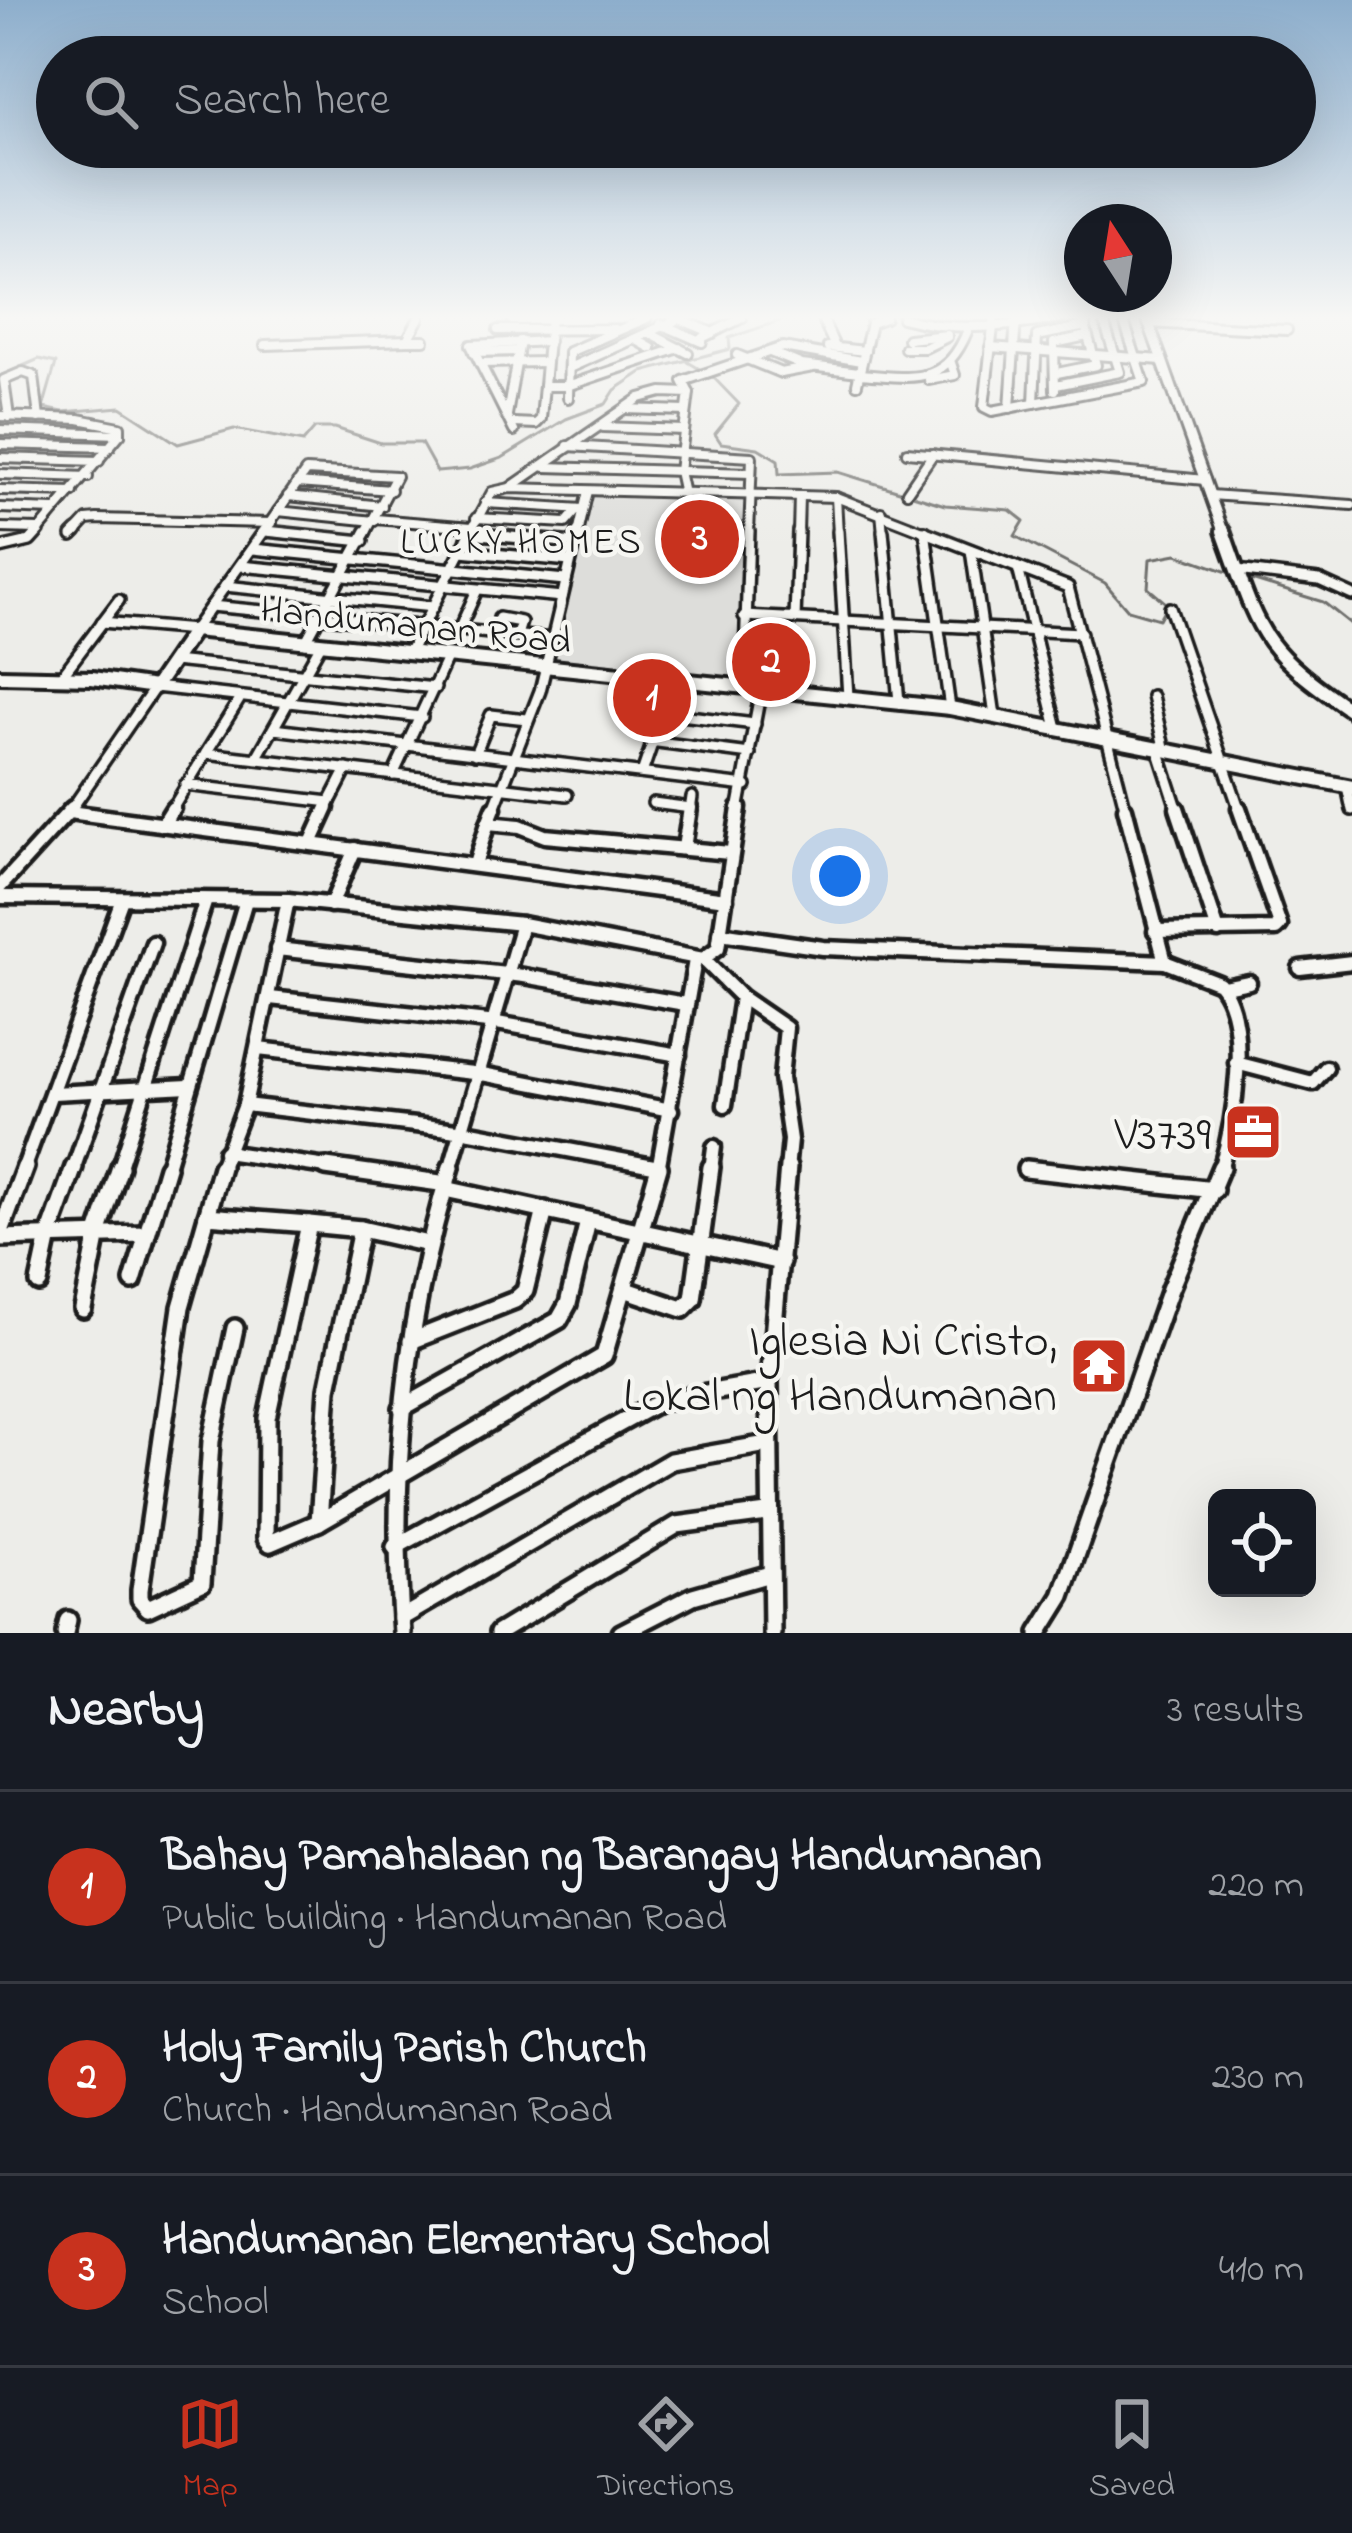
<!DOCTYPE html>
<meta charset="utf-8">
<style>
:root{--surface:#171b24;--page:#242831;--text:#f1f3f6;--muted:#9ea1a6;--line:#363941;--accent:#c8321e}
body{margin:0;font-family:"Indie Flower",sans-serif;background:var(--page);color:var(--text)}
.controls{position:absolute;right:36px;bottom:36px;display:grid;overflow:hidden;border-radius:18px;box-shadow:0 12px 48px #0002}
.controls button{width:108px;height:108px;display:grid;place-items:center;padding:0;border:0;border-bottom:3px solid var(--line);background:var(--surface);color:var(--text);font:60px sans-serif}
.compass{position:absolute;left:1064px;top:204px;width:108px;height:108px;border-radius:50%;background:var(--surface);box-shadow:0 12px 48px #0002;rotate:348deg}
.you{position:absolute;left:840px;top:876px;width:42px;height:42px;margin:-30px;border:9px solid #fff;border-radius:50%;background:#1a73e8;box-shadow:0 0 0 18px #1a73e833}
.badge{display:grid;place-items:center;width:78px;height:78px;border-radius:50%;background:var(--accent);color:#fff;font-size:39px;font-weight:700}
.pin{position:absolute;translate:-50% -50%;border:6px solid #fff;box-shadow:0 3px 12px #0006}
.list{margin:0;padding:0;list-style:none}
h2{display:flex;justify-content:space-between;align-items:center;height:156px;margin:0;padding:0 48px;font-size:51px}
h2 small{font-size:39px;font-weight:400;color:var(--muted)}
.list li{display:grid;grid-template-columns:78px 1fr auto;gap:36px;align-items:center;box-sizing:border-box;height:192px;padding:0 48px;border-top:3px solid var(--line)}
.list b{display:block;font-size:45px;white-space:nowrap}
.list p{margin:0;font-size:39px;white-space:nowrap;color:var(--muted)}
.list em{font-size:39px;font-style:normal;color:var(--muted)}
.icon{flex:none;width:66px;height:66px;fill:none;stroke:currentColor;stroke-width:2;stroke-linecap:round;stroke-linejoin:round}
.map{position:relative;flex:none;width:1352px;height:1633px;overflow:hidden}
.search{position:absolute;background:var(--surface);box-shadow:0 12px 48px #0002;left:36px;right:36px;top:36px;height:132px;display:flex;align-items:center;gap:30px;box-sizing:border-box;padding:0 42px;border-radius:66px;color:var(--muted);font-size:45px}
.sheet{height:732px;background:var(--surface)}
nav{display:flex;justify-content:space-around;align-items:center;box-sizing:border-box;height:168px;border-top:3px solid var(--line);background:var(--surface);font-size:33px;color:var(--muted)}
nav a{display:grid;justify-items:center;gap:6px}
nav .on{color:var(--accent)}
.map>svg:first-child{display:block}
</style>
<div class="map">
<svg width="1352" height="1633" viewBox="0 0 1352 1633">
<rect width="100%" height="100%" fill="#edede9"/>
<filter id="ink" filterUnits="userSpaceOnUse"><feTurbulence type="fractalNoise" baseFrequency=".00833" numOctaves="2"/><feDisplacementMap in="SourceGraphic" scale="24" xChannelSelector="R" yChannelSelector="G"/><feConvolveMatrix kernelMatrix="1 2 1 2 8 2 1 2 1" color-interpolation-filters="sRGB"/></filter>
<g filter="url(#ink)">
<polygon fill="#ddddda" points="590,493 748,499 733,681 551,663"/>
<g fill="none" stroke-linecap="round" stroke-linejoin="round">
<g stroke="#6f6f6d" stroke-width="3">
<polyline points="688,362 713,377 739,404 715,434 721,443 758,448 778,460 779,474 838,472 945,505 1010,510 1024,521 1015,536 1105,583 1128,610 1159,619 1167,604 1148,588 1150,559 1177,554 1236,575"/>
<polyline points="0,376 39,359 56,363 43,408 63,412 121,407 178,444 234,429 303,442 315,428 335,428 381,443 421,443 437,472 470,469 502,458 566,419 606,404 615,390 642,372 730,349 729,338 788,318"/>
<polyline points="1245,578 1323,602 1352,625"/>
</g>
<g stroke="#1c1c1c" stroke-width="14">
<g id="minor-far3">
<polyline points="419,318 407,340 424,340"/>
<polyline points="822,318 835,347"/>
<path d="M902,318C953,332 1008,328 1060,318"/>
<polyline points="994,318 984,407 992,411 1144,382 1123,318"/>
<polyline points="680,319 713,333"/>
<polyline points="512,320 626,318"/>
<polyline points="1148,323 1287,330"/>
<polyline points="661,324 702,342"/>
<polyline points="498,330 615,329"/>
<polyline points="649,333 688,353"/>
<polyline points="635,339 651,348"/>
<polyline points="908,339 947,335"/>
<polyline points="698,340 742,318"/>
<polyline points="265,345 407,340"/>
<polyline points="828,347 865,351"/>
<polyline points="990,347 1162,360"/>
<polyline points="905,348 925,348 947,337"/>
<polyline points="474,352 518,351"/>
<polyline points="770,352 802,365 859,372"/>
<polyline points="737,355 781,373 813,367"/>
<polyline points="480,363 546,362"/>
<polyline points="569,368 681,318"/>
<polyline points="1057,373 1096,365 1083,318"/>
<path d="M859,374C911,377 944,388 967,332"/>
<polyline points="929,380 955,375 951,363"/>
<polyline points="857,384 871,323 885,318"/>
<polyline points="1056,385 1120,372 1103,318"/>
<polyline points="544,386 567,386 679,348"/>
<polyline points="1055,390 1054,343 1087,336"/>
<polyline points="689,393 683,381 783,347 861,361"/>
<polyline points="568,398 569,352 647,318"/>
<polyline points="1034,403 1037,336 1086,326"/>
<polyline points="1010,408 1016,318"/>
<polyline points="625,409 686,411"/>
<polyline points="507,415 520,341"/>
<polyline points="0,416 79,419 120,427 120,434"/>
<polyline points="9,417 4,380 23,372 34,376 39,418"/>
<polyline points="514,423 536,424 541,419 550,318"/>
<polyline points="603,427 684,430"/>
<polyline points="0,430 120,434 36,534"/>
<polyline points="514,431 471,345 549,341"/>
<polyline points="0,444 110,447"/>
<polyline points="568,446 752,457 749,534"/>
<polyline points="907,452 1205,480"/>
<polyline points="0,458 99,461"/>
<polyline points="545,467 751,473"/>
<polyline points="0,474 88,477"/>
<polyline points="297,483 391,490"/>
<polyline points="511,487 640,398 662,392 689,393 679,471 684,494"/>
<polyline points="0,490 73,492"/>
<polyline points="907,492 933,454"/>
<polyline points="1210,495 1352,505"/>
<polyline points="288,496 382,506"/>
<polyline points="836,497 838,534"/>
<polyline points="485,503 583,509"/>
<polyline points="0,508 55,510"/>
<polyline points="278,511 374,521"/>
<polyline points="881,512 883,534"/>
<polyline points="476,518 566,523 578,509"/>
<polyline points="376,519 472,527"/>
<polyline points="0,528 39,529"/>
<polyline points="266,531 293,534"/>
<polyline points="469,533 477,534"/>
<polyline points="74,534 87,520 97,519 272,523"/>
<polyline points="262,534 306,471 396,476 365,534"/>
<polyline points="469,534 492,492 510,488 836,497 931,534"/>
<polyline points="578,534 588,491"/>
<polyline points="798,534 799,496"/>
</g>
</g>
<g stroke="#1c1c1c" stroke-width="16">
<g id="minor-far2">
<polyline points="266,531 363,541"/>
<polyline points="838,531 848,697"/>
<polyline points="883,531 899,702"/>
<polyline points="923,531 1068,587 1126,811"/>
<polyline points="925,531 950,708"/>
<polyline points="469,533 574,543"/>
<polyline points="72,536 77,531"/>
<polyline points="0,548 30,541 39,531"/>
<polyline points="253,549 565,580"/>
<polyline points="971,550 995,716"/>
<polyline points="461,551 570,561"/>
<polyline points="241,566 562,597"/>
<polyline points="1018,568 1057,728"/>
<polyline points="1237,570 1319,580 1352,595"/>
<polyline points="225,586 433,607"/>
<polyline points="211,606 553,639"/>
<polyline points="1170,608 1240,811"/>
<polyline points="744,616 1081,633"/>
<polyline points="499,618 521,622 517,635"/>
<polyline points="795,619 798,531"/>
<polyline points="102,622 194,630 264,531"/>
<polyline points="459,630 477,590"/>
<polyline points="305,643 366,531"/>
<polyline points="409,653 471,531"/>
<polyline points="173,661 435,688"/>
<polyline points="61,677 119,600"/>
<polyline points="744,687 749,531"/>
<polyline points="1152,696 1165,751"/>
<polyline points="664,713 755,724"/>
<polyline points="274,729 746,786"/>
<polyline points="650,741 750,754"/>
<polyline points="1158,749 1178,811"/>
<polyline points="206,753 239,700"/>
<polyline points="475,754 491,715 527,719"/>
<polyline points="257,757 321,644"/>
<polyline points="642,773 674,680"/>
<polyline points="393,775 448,656"/>
<polyline points="185,785 330,802 326,811"/>
<polyline points="1347,786 1352,810"/>
<polyline points="330,802 347,769"/>
<polyline points="653,803 691,808"/>
<polyline points="70,811 155,687 422,717"/>
<polyline points="171,811 206,753 567,795"/>
<polyline points="493,811 540,691 578,531"/>
<polyline points="690,811 692,797"/>
<polyline points="738,811 761,689"/>
</g>
</g>
<g stroke="#1c1c1c" stroke-width="21">
<g id="minor-far1">
<polyline points="494,808 488,823 520,826 545,836 730,853"/>
<polyline points="1177,808 1218,931"/>
<polyline points="69,812 726,899"/>
<polyline points="163,824 173,808"/>
<polyline points="311,843 327,808"/>
<polyline points="684,848 690,808"/>
<polyline points="475,864 488,823"/>
<polyline points="0,887 72,808"/>
<polyline points="0,897 288,900 522,924 703,959 718,948 739,808"/>
<polyline points="331,905 355,849"/>
<polyline points="1155,931 1276,929 1280,925 1239,808"/>
<polyline points="720,933 823,948 1165,962 1125,808"/>
<polyline points="277,949 524,976 685,1004"/>
<polyline points="703,959 741,997 786,1028 781,1078 790,1140 787,1170"/>
<path d="M1165,962L1219,983C1252,1022 1234,1123 1220,1170"/>
<polyline points="1300,968 1352,962"/>
<polyline points="1224,987 1249,982"/>
<polyline points="270,998 497,1023 679,1055"/>
<polyline points="258,1049 482,1074 671,1110"/>
<polyline points="1236,1063 1313,1083 1326,1068"/>
<polyline points="53,1093 189,1086"/>
<polyline points="245,1105 466,1131 659,1167"/>
<polyline points="725,1105 741,997"/>
<polyline points="225,1152 347,1170"/>
<polyline points="1026,1169 1031,1170"/>
<polyline points="23,1170 122,899"/>
<polyline points="73,1170 153,943"/>
<polyline points="119,1170 206,900"/>
<polyline points="166,1170 246,900"/>
<polyline points="220,1170 245,1105 288,900"/>
<polyline points="450,1170 522,924"/>
<polyline points="658,1170 695,960"/>
<polyline points="711,1170 714,1147"/>
</g>
</g>
<g stroke="#1c1c1c" stroke-width="24">
<g id="minor">
<polyline points="221,1167 181,1307 140,1590 140,1599 148,1608 202,1583 211,1441 235,1328"/>
<polyline points="326,1167 447,1184"/>
<polyline points="1026,1169 1214,1190"/>
<polyline points="445,1189 781,1262"/>
<polyline points="207,1216 309,1224"/>
<polyline points="0,1234 25,1167"/>
<polyline points="0,1238 145,1234"/>
<polyline points="428,1244 361,1229 309,1224 267,1418 266,1538 270,1543 319,1522 604,1356 659,1167"/>
<polyline points="133,1281 167,1167"/>
<polyline points="39,1283 49,1236 74,1167"/>
<polyline points="627,1290 683,1309 693,1299 711,1167"/>
<polyline points="83,1309 98,1234 120,1167"/>
<polyline points="411,1341 515,1300 525,1291 545,1210"/>
<polyline points="769,1382 788,1167"/>
<polyline points="402,1408 559,1320 568,1304 588,1221"/>
<polyline points="319,1522 328,1389 361,1229"/>
<polyline points="395,1547 661,1401 769,1382 772,1633"/>
<polyline points="401,1618 671,1461 767,1444"/>
<polyline points="65,1633 68,1620"/>
<path d="M402,1633C390,1472 404,1321 451,1167"/>
<polyline points="498,1633 677,1525 767,1513"/>
<polyline points="621,1633 693,1596 770,1574"/>
<polyline points="1039,1633 1062,1596 1170,1289 1221,1167"/>
</g>
</g>
<g stroke="#1c1c1c" stroke-width="15">
<polyline id="tertiary-far1" points="1147,318 1224,534"/>
</g>
<g stroke="#1c1c1c" stroke-width="20">
<g id="tertiary">
<path d="M1223,531C1260,634 1258,647 1352,711"/>
<polyline points="0,676 92,678 155,687 194,630 950,708 1352,787"/>
</g>
</g>
<use href="#minor-far3" stroke="#f6f6f2" stroke-width="8"/>
<use href="#minor-far2" stroke="#f6f6f2" stroke-width="9"/>
<use href="#minor-far1" stroke="#f6f6f2" stroke-width="12"/>
<use href="#minor" stroke="#f6f6f2" stroke-width="15"/>
<use href="#tertiary-far1" stroke="#f6f6f2" stroke-width="9"/>
<use href="#tertiary" stroke="#f6f6f2" stroke-width="12"/>
</g>
</g>
<linearGradient id="sky" x2="0" y2="1"><stop stop-color="#8daecc"/><stop offset="0.58" stop-color="#f7f7f5"/><stop offset="1" stop-color="#f7f7f5" stop-opacity="0"/></linearGradient>
<rect width="1352" height="547" fill="url(#sky)"/>
<defs>
<g id="office-square" transform="scale(3)"><rect x="-9" y="-9" width="18" height="18" rx="4" fill="#c8321e" stroke="#f6f6f2"/><path d="M-6-3h4V-5.5h4V-3h4V5H-6ZM-1-4.5V-3h2v-1.5ZM-6 0V1H6V0Z" fill="#fff"/></g>
<g id="temple-square" transform="scale(3)"><rect x="-9" y="-9" width="18" height="18" rx="4" fill="#c8321e" stroke="#f6f6f2"/><path d="M0-6L5-2H3V0L6.5 2.5H4V6H1.5V3h-3V6H-4V2.5H-6.5L-3 0V-2H-5Z" fill="#fff"/></g>
</defs>
<g fill-rule="evenodd">
<use href="#office-square" x="1253" y="1132"/>
<use href="#temple-square" x="1099" y="1366"/>
</g>
<g text-anchor="middle" stroke-width="9" stroke-linejoin="round" paint-order="stroke">
<g font-size="36" letter-spacing="3" fill="#1c1c1c" stroke="#f6f6f2">
<text x="522" y="553">LUCKY HOMES</text>
</g>
<g font-size="39" fill="#1c1c1c" stroke="#f6f6f2">
<text transform="translate(416 623) rotate(6)" y="14">Handumanan Road</text>
</g>
<g font-size="48" fill="#1c1c1c" stroke="#f6f6f2" text-anchor="end">
<text x="1211" y="1149">V3739</text>
<text x="1057" y="1355">Iglesia Ni Cristo,<tspan x="1057" dy="55">Lokal ng Handumanan</tspan></text>
</g>
</g>
</svg>
<div class="controls">
<button><svg class="icon" aria-label="locate" viewBox="0 0 24 24"><circle cx="12" cy="12" r="6"/><path d="M12 2v4M12 18v4M2 12h4M18 12h4"/></svg></button>
</div>
<svg class="compass" viewBox="-18 -18 36 36"><path d="M0-13l5 13h-10z" fill="#e53935"/><path d="M0 13l5-13h-10z" fill="#9ea1a6"/></svg>
<div class="you"></div>
<div class="pin badge" style="left:652px;top:698px">1</div>
<div class="pin badge" style="left:771px;top:662px">2</div>
<div class="pin badge" style="left:700px;top:539px">3</div>
<div class="search"><svg class="icon" aria-label="search" viewBox="0 0 24 24"><circle cx="10" cy="10" r="6"/><path d="M15 15l6 6"/></svg>Search here</div>
</div>
<section class="sheet">
<h2>Nearby<small>3 results</small></h2>
<ul class="list">
<li><span class="badge">1</span><div><b>Bahay Pamahalaan ng Barangay Handumanan</b><p>Public building · Handumanan Road</p></div><em>220 m</em></li>
<li><span class="badge">2</span><div><b>Holy Family Parish Church</b><p>Church · Handumanan Road</p></div><em>230 m</em></li>
<li><span class="badge">3</span><div><b>Handumanan Elementary School</b><p>School</p></div><em>410 m</em></li>
</ul>
</section>
<nav>
<a class="on"><svg class="icon" aria-label="map" viewBox="0 0 24 24"><path d="M3 6l6-2 6 2 6-2v14l-6 2-6-2-6 2zM9 4v14M15 6v14"/></svg>Map</a>
<a><svg class="icon" aria-label="directions" viewBox="0 0 24 24"><path d="M12 3l9 9-9 9-9-9zM9 14v-3h6M13 9l2 2-2 2"/></svg>Directions</a>
<a><svg class="icon" aria-label="saved" viewBox="0 0 24 24"><path d="M7 4h10v16l-5-4-5 4z"/></svg>Saved</a>
</nav>
